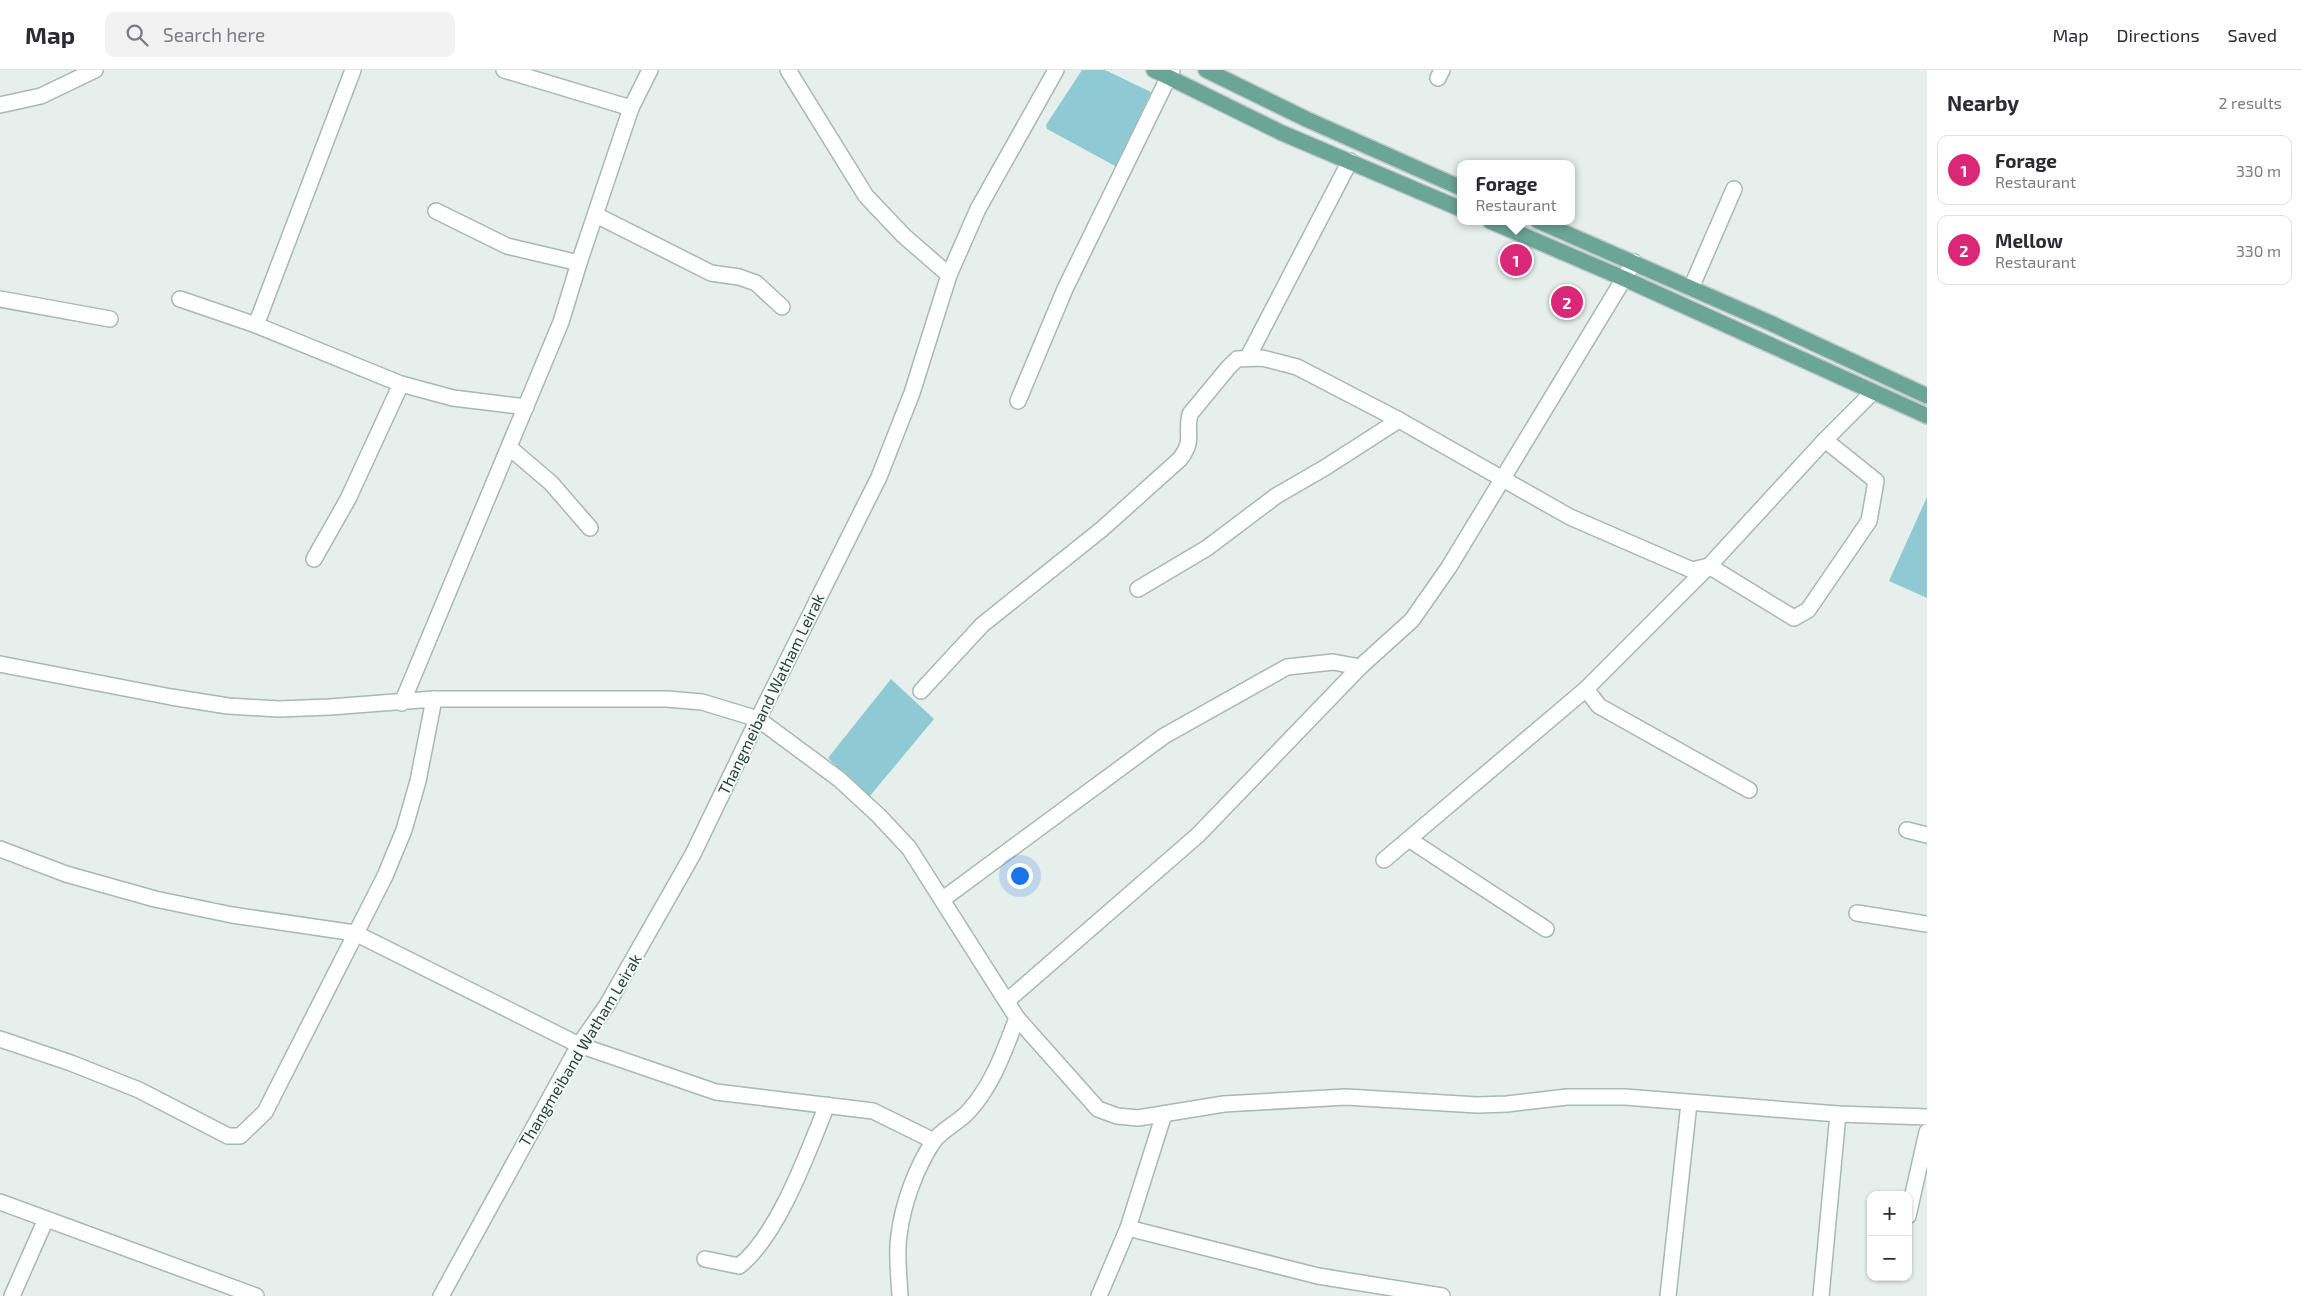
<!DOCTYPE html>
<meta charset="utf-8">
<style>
:root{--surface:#fff;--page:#f2f2f3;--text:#2b2b33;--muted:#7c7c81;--line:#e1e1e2;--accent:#db2777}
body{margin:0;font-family:"Exo 2",sans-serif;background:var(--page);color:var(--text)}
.controls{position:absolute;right:15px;bottom:15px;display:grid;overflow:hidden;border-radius:10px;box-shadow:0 1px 4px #0004}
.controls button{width:45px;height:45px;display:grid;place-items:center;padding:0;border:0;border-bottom:1px solid var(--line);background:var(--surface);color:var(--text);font:25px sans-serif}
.you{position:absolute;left:1019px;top:805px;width:18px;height:18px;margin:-12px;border:4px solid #fff;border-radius:50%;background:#1a73e8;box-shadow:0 0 0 8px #1a73e833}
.badge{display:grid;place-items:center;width:32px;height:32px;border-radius:50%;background:var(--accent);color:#fff;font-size:16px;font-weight:700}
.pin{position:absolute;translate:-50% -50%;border:2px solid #fff;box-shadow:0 1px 5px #0006}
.popup{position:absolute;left:1457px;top:90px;width:118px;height:65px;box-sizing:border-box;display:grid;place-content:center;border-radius:10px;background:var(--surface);filter:drop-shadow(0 1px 4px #0005);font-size:16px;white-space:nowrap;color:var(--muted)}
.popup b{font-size:19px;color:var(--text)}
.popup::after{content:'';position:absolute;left:50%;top:100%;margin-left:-10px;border:10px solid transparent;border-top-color:var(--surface)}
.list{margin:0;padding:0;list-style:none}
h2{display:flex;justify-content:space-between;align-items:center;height:65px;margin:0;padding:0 20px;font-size:21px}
h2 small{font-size:16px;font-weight:400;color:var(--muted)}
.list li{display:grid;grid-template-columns:32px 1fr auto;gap:15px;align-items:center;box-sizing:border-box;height:70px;margin:0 10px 10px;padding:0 10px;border:1px solid var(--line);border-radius:10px}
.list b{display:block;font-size:19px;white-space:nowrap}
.list p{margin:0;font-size:16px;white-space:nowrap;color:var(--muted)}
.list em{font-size:16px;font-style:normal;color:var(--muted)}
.icon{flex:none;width:28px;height:28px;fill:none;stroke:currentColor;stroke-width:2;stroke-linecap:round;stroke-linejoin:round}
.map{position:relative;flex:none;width:1927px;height:1226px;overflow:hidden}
header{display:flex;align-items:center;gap:30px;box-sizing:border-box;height:70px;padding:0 25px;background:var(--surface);border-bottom:1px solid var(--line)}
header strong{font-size:24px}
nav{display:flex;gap:28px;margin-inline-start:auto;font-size:18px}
.search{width:350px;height:45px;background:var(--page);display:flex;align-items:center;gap:12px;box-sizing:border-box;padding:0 18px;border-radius:10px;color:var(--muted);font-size:19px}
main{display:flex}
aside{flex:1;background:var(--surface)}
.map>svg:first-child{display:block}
</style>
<header>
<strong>Map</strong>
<div class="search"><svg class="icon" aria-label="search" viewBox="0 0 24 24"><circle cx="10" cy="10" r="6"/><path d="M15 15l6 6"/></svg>Search here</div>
<nav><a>Map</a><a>Directions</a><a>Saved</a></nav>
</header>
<main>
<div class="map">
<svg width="1927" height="1226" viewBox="0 0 1927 1226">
<rect width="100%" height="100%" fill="#e6efeb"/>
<g fill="#8ec9d4">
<polygon points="1082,0 1105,0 1151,22 1117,97 1047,59 1046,55"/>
<polygon points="1927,427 1927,528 1889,511"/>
<polygon points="891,609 934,649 869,727 828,688"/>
</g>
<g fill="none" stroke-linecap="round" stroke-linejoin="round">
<g stroke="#a8b8b2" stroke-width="18">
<g id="minor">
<polyline points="504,0 631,38"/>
<polyline points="788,0 866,126 904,166 949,205"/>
<polyline points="1438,8 1442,0"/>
<polyline points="0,35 41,26 95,0"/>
<polyline points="436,141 507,176 579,193"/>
<polyline points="596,145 711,203 739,207 756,213 782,237"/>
<polyline points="1691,218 1734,119"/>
<polyline points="0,229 110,249"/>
<polyline points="180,229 256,255 401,314 453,328 526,337"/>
<polyline points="256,255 353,0"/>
<polyline points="1248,287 1350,91"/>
<polyline points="1018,331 1065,219 1172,0"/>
<polyline points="510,378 551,413 590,458"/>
<polyline points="314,489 348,429 401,314"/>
<polyline points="1138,519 1207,478 1276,426 1326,397 1399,350"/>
<polyline points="0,594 171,627 228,636 279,639 330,637 434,629 667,629 702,632 758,649 839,709 879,746 909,778 1017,948 1098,1039 1117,1046 1138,1048 1224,1034 1346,1027 1477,1035 1507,1034 1567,1027 1625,1027 1838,1044 1927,1047"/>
<polyline points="1586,619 1599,636 1749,720"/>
<path d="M921,621L982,555L1102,459L1180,389C1195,369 1185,365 1190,344L1228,298L1237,289L1262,288L1297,297L1399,350L1570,447L1692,500L1709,496L1794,548L1808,540L1869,451L1876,411L1825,370"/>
<polyline points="402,633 561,252 579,193 631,38 650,0"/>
<polyline points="1907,760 1927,765"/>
<polyline points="1410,770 1546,859"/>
<polyline points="0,779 66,804 155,829 232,845 355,863 579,975 716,1022 873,1041 934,1071"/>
<polyline points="1384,790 1586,619 1709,496 1825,370 1873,322"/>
<polyline points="943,829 1164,666 1287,597 1333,592 1360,597"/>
<polyline points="1857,843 1927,854"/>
<polyline points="1007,931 1198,765 1360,597 1412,550 1449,497 1634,192"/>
<polyline points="0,969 71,993 139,1020 228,1066 240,1066 265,1042 385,806 404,760 418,711 434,629"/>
<polyline points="0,1132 256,1226"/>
<polyline points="1908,1146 1927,1062"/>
<polyline points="1128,1158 1318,1206 1442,1226"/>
<path d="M705,1189L739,1196C778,1166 808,1082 827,1035"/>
<polyline points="12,1226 46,1149"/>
<polyline points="441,1226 579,975 607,935 693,784 758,649 879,407 912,323 949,205 978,139 1056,0"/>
<path d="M900,1226C899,1206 896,1184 899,1165C903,1133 916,1098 933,1072C942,1059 958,1053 968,1042C993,1015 1004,981 1017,948"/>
<polyline points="1099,1226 1128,1158 1164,1044"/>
<polyline points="1668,1226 1689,1033"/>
<polyline points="1821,1226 1838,1044"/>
</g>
</g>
<g stroke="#c2cac8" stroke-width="18">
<g id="major">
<polyline points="1154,0 1282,63 1461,139"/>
<polyline points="1206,0 1306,49 1461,118"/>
<polyline points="1490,151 1625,209 1927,346"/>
<polyline points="1538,151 1768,252 1927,326"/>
</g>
</g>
<use href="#minor" stroke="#fff" stroke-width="15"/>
<use href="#major" stroke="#6aa596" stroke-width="15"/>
</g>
<g text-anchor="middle" stroke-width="4" stroke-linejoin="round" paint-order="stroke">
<g font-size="16" fill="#24423a" stroke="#f7fbf9">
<text transform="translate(771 624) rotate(-64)" y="6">Thangmeiband Watham Leirak</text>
<text transform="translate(580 980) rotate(-59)" y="6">Thangmeiband Watham Leirak</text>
</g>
</g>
</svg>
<div class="controls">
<button>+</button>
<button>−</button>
</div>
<div class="you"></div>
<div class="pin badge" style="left:1516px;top:190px">1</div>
<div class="popup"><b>Forage</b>Restaurant</div>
<div class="pin badge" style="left:1567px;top:232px">2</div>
</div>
<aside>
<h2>Nearby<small>2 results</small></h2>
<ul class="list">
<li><span class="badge">1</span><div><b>Forage</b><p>Restaurant</p></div><em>330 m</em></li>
<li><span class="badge">2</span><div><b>Mellow</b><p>Restaurant</p></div><em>330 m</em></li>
</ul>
</aside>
</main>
